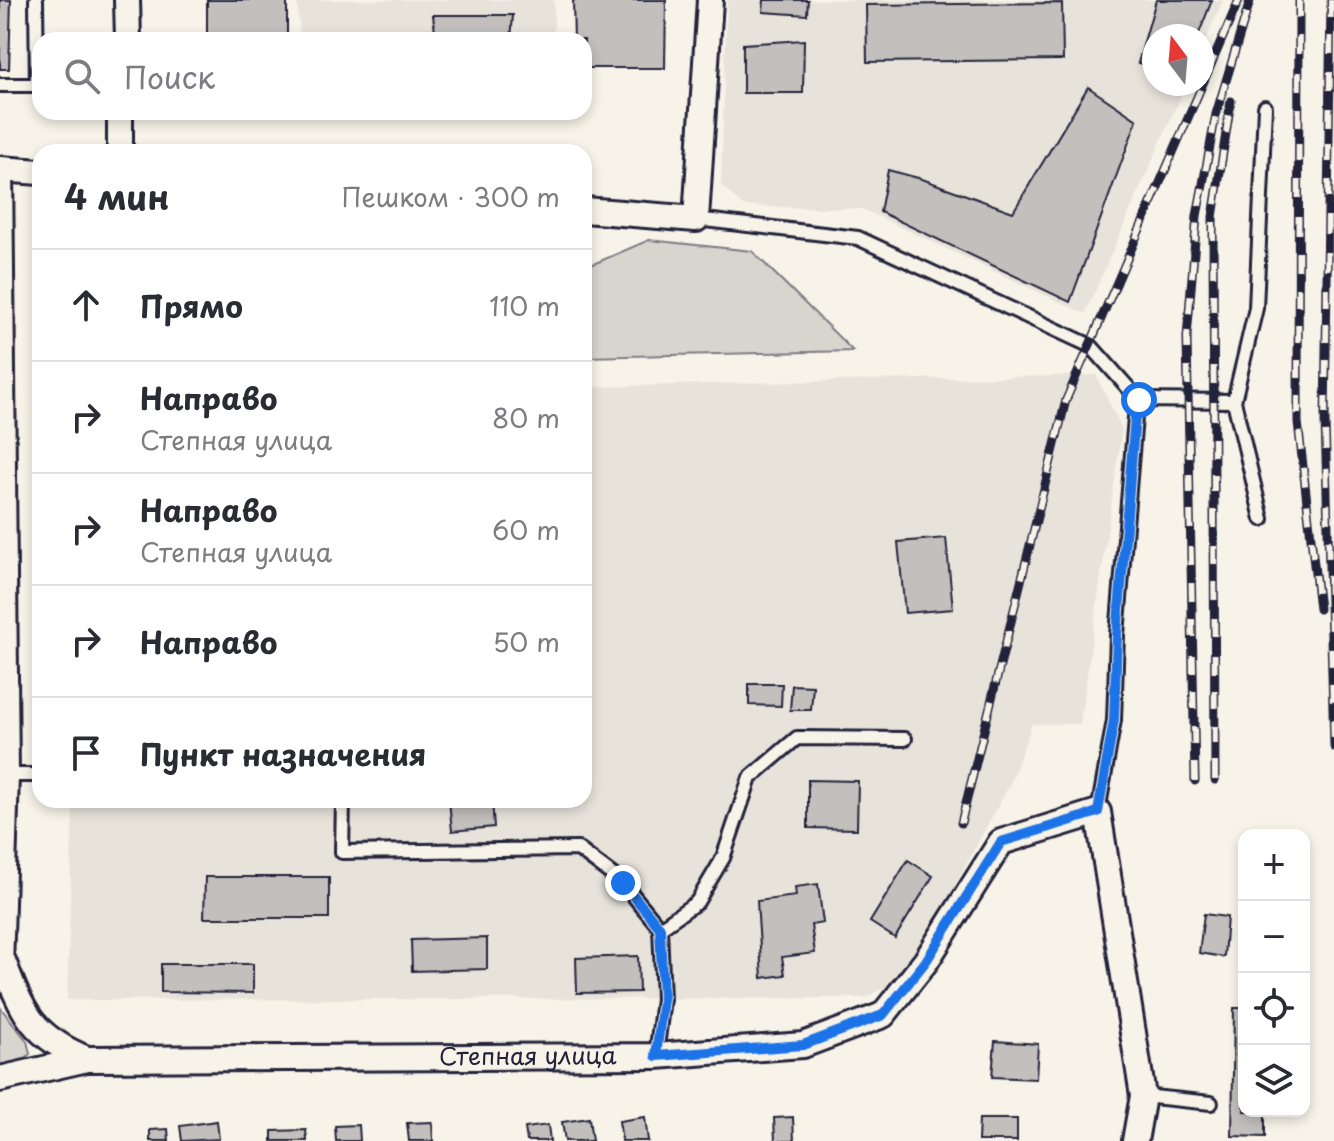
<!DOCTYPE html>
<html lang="ru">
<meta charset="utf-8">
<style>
:root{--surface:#fff;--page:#f7f7f7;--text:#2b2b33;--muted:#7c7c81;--line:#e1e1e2}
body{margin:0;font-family:"Playpen Sans",sans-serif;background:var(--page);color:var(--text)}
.controls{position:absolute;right:24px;bottom:24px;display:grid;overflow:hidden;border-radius:16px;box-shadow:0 4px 12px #0003}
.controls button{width:72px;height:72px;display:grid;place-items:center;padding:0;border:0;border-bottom:2px solid var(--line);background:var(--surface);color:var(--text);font:40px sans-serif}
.compass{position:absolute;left:1142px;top:24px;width:72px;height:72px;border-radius:50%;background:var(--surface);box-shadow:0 4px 12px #0003;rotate:344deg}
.stop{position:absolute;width:24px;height:24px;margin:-18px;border:6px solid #1a73e8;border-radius:50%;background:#fff}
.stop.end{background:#1a73e8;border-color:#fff;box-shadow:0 2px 8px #0008}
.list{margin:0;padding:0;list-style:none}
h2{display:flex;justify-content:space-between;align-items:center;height:104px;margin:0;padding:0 32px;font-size:34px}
h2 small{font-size:26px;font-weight:400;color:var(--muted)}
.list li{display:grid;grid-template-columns:52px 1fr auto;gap:24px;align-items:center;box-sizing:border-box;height:112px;padding:0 32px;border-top:2px solid var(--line)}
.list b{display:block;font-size:30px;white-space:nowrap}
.list p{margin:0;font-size:26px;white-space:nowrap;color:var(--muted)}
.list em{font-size:26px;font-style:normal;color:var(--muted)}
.icon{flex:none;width:44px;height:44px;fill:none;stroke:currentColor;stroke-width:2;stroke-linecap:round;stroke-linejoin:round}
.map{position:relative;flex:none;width:1334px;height:1141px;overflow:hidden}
.search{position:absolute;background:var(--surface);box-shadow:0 4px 12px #0003;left:32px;top:32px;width:560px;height:88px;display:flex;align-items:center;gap:20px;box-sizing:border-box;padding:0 28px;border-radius:24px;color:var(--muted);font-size:30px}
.panel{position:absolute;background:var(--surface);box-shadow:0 4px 12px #0003;left:32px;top:144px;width:560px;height:664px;border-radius:24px}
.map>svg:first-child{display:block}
</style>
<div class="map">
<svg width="1334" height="1141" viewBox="0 0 1334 1141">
<rect width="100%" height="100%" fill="#f7f3e8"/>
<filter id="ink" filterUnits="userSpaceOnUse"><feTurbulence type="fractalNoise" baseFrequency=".0125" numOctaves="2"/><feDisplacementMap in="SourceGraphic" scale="16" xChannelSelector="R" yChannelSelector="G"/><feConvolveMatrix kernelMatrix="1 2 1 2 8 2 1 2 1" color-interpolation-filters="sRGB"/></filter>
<g filter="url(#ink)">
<g fill="#e7e3db">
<polygon points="297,0 554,0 554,40 300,40"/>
<polygon points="727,0 1223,0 1202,48 1202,36 1154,36 1154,84 1186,84 1085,314 862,209 743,206 721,185"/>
<polygon points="1096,375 1122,429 1080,724 1032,724 1010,784 906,975 865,998 67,1000 73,800 584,800 584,387"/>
</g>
<g fill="#d8d5cf" stroke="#7d7c85" stroke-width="2">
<polygon points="649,240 752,251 853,351 584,357 584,268"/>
<polygon points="0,1007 27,1041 30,1054 17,1066 0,1071"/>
</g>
<g fill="#c2bfbd" stroke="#22223b" stroke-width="2">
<polygon points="0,0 11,0 9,69 0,69"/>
<rect x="207" y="0" width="80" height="40"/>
<polygon points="573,0 666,0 665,68 584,68 584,40 574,40"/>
<polygon points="764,0 808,0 807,15 763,12"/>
<polygon points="1156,0 1212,0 1198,36 1154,36 1154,66 1138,63"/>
<polygon points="1062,3 1063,60 867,62 866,5"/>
<polygon points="433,15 513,15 511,40 436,40"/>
<polygon points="804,40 803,93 743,93 743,44"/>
<polygon points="1088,87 1137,120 1070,302 880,212 888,170 922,179 1013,212"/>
<polygon points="946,538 953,609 905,613 898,542"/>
<polygon points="749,684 782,684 781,706 749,705"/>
<polygon points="792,685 813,686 811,710 790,710"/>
<polygon points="808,780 858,781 857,829 808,828"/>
<polygon points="449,800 492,800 494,827 452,831"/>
<polygon points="908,860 933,876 895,938 870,922"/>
<polygon points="205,877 329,877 329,918 204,918"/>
<polygon points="818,884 823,923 811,925 815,953 782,957 785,975 762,978 757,901 796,896 795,887"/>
<polygon points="1204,914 1227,917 1224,957 1199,953"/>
<polygon points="487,938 487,969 412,971 411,940"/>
<polygon points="638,956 639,992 577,993 576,958"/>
<polygon points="161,964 253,964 253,993 161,992"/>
<polygon points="1234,1008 1244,1008 1244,1111 1265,1111 1265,1137 1232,1136"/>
<polygon points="995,1041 1038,1044 1036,1079 992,1077"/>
<polygon points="645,1117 648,1141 622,1141 619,1121"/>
<polygon points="793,1117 794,1141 775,1141 774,1118"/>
<polygon points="589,1118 592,1141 565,1141 562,1122"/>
<polygon points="979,1119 1017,1119 1017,1141 978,1141"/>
<polygon points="217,1121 219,1139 182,1141 180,1126"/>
<polygon points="432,1122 433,1141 409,1141 407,1123"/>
<polygon points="359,1125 360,1141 336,1141 335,1126"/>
<polygon points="548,1125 550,1141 527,1141 525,1128"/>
<polygon points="168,1129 169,1141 150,1141 150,1130"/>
<polygon points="306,1130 307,1141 272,1141 272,1131"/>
</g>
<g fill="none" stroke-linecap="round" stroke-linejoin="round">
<g stroke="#22223b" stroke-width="18">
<g id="lane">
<polyline points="0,85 37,85 36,0"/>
<polyline points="696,219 858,238 1091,346 1139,400"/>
<polyline points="1234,401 1262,519"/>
<polyline points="6,775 40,775"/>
<polyline points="343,800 342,852 578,849 623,883 660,928 663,999 656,1056"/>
<polyline points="1098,812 1114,720 1117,635 1135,417 1139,400 1234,401 1256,308 1265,107"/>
<polyline points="660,928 697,902 723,858 750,778 797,738 905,739"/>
<polyline points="1143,1096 1211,1103"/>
</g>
</g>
<g stroke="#22223b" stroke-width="30">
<g id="street">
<polyline points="127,0 128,40"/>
<polyline points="120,152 120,112"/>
<polyline points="584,210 696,219 710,0"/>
<path d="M3,961C23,1014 33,1037 87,1059"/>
<polyline points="0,967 6,775 0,169 40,172"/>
<path id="s1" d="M0,1079L87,1059L656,1056L803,1045L883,1015L926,961L1001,842L1098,812L1143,1096L1135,1141"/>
</g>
</g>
<use href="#lane" stroke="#f7f3e8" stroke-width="12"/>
<use href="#street" stroke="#f7f3e8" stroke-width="24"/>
<g stroke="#22223b" stroke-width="9">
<g id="rail">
<polyline points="1299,0 1298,422 1319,609"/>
<polyline points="1331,0 1325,420 1334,747"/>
<polyline points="1215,780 1213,217 1231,101"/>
<polyline points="1195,781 1187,337 1197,216 1216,114 1250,1"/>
<polyline points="961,823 1066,400 1239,0"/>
</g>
</g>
<use href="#rail" stroke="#f7f3e8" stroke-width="6" stroke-dasharray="18" stroke-linecap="butt"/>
</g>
</g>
<g fill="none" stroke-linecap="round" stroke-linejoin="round" filter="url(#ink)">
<polyline stroke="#1a73e8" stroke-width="10" points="623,883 660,928 663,999 656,1056 803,1045 883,1015 926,961 1001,842 1098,812 1114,720 1117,635 1135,417 1139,400"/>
</g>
<g text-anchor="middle" stroke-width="6" stroke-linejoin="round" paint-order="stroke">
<g font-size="24" fill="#22223b" stroke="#f7f3e8">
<text dy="8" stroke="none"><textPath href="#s1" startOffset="530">Степная улица</textPath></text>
</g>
</g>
</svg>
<div class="controls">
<button>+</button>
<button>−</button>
<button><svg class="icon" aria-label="locate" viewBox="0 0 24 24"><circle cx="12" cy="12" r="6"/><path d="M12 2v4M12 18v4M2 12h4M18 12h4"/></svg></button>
<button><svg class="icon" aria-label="layers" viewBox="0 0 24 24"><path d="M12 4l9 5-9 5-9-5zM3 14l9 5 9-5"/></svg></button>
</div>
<svg class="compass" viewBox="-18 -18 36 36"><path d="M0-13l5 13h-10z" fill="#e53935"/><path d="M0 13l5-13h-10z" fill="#7c7c81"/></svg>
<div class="stop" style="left:1139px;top:400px"></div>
<div class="stop end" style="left:623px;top:883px"></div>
<div class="search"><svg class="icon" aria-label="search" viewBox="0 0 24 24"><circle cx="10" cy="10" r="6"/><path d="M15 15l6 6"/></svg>Поиск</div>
<section class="panel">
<h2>4 мин<small>Пешком · 300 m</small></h2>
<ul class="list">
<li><svg class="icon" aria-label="ahead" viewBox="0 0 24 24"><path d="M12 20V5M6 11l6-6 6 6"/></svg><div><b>Прямо</b></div><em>110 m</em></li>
<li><svg class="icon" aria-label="right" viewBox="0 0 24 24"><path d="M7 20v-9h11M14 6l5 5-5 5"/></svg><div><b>Направо</b><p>Степная улица</p></div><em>80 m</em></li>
<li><svg class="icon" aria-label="right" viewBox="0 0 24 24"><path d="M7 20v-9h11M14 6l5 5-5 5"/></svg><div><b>Направо</b><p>Степная улица</p></div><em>60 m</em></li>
<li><svg class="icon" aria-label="right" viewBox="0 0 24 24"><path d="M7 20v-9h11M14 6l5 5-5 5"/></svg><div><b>Направо</b></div><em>50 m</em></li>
<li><svg class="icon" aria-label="arrive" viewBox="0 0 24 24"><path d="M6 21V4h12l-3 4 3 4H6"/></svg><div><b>Пункт назначения</b></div></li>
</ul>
</section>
</div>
